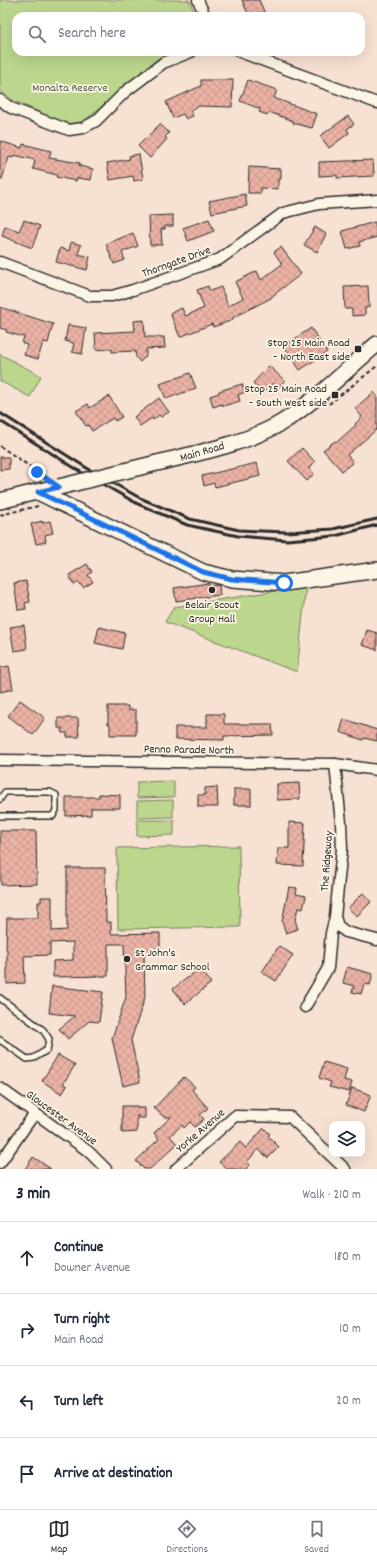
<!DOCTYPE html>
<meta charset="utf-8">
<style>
:root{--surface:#fff;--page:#f2f2f3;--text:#1f2937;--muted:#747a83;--line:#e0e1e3;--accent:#2b2b2b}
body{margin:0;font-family:Dekko,sans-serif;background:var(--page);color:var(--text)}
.controls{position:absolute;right:12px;bottom:12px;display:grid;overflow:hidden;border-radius:8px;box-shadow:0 4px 16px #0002}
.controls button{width:36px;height:36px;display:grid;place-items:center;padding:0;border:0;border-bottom:1px solid var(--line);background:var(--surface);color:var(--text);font:20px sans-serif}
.stop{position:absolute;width:12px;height:12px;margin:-9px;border:3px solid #1a73e8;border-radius:50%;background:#fff}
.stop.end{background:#1a73e8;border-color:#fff;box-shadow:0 1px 4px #0008}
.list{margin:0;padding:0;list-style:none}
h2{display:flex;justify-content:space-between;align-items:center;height:52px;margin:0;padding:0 16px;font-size:17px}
h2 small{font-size:13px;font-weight:400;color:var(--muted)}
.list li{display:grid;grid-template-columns:26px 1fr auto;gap:12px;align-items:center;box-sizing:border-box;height:72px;padding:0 16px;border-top:1px solid var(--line)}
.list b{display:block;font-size:15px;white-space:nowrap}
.list p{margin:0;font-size:13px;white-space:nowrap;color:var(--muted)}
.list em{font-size:13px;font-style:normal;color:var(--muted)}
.icon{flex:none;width:22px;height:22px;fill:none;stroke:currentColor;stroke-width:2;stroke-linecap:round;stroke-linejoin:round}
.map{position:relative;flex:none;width:377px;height:1169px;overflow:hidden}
.search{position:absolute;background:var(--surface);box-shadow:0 4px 16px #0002;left:12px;right:12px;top:12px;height:44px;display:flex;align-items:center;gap:10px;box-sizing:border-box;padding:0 14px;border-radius:12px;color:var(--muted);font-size:15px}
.sheet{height:340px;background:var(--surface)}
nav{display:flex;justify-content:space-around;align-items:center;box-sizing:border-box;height:56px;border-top:1px solid var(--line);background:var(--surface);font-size:11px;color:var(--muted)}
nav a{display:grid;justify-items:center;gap:2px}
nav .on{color:var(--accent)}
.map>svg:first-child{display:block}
</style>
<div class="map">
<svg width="377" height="1169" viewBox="0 0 377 1169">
<defs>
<pattern id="building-cross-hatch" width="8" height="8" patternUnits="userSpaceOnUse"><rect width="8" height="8" fill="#ebb2a5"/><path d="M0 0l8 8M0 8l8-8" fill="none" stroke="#ca998e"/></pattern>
</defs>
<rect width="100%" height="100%" fill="#f7e1d2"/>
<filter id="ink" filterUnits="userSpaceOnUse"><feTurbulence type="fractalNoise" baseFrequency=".025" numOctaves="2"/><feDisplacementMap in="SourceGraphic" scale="8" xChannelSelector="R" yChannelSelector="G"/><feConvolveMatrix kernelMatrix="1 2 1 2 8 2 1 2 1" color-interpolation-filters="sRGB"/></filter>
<g filter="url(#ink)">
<g fill="#bcd68e" stroke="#74805c">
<polygon points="0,0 189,0 196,16 16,16 16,52 169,52 164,54 83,122 66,124 14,101 0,91"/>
<polygon points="0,354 41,376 30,397 0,381"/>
<polygon points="306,586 297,672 165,622 174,607"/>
<polygon points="174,781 174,797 137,798 137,782"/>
<polygon points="173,800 173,817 137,818 137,801"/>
<polygon points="137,820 174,820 174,835 137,836"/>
<polygon points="239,846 240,927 118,929 117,848"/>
</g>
<g fill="url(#building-cross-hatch)" stroke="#2b2b2b">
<polygon points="242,0 259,0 266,16 249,16"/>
<polygon points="201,80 233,80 232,107 199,106 190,110 193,116 186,119 183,114 173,118 166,102 201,86"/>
<polygon points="248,80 277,90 274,98 317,114 312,128 293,123 293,121 269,112 267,115 259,112 260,109 240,101"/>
<polygon points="348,116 354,124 347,129 349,133 329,148 320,136"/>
<polygon points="160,124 169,133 165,137 167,139 150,158 138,146"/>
<polygon points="0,141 22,148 23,144 51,151 49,158 80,163 79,166 93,169 91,180 77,178 76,181 56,177 57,175 33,169 35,160 14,155 13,158 9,157 2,179 0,179"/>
<polygon points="139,154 143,179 134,181 133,176 110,180 107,163 130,159 129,156"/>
<polygon points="373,160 374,176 337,178 337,175 319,176 319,162"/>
<polygon points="249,167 281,169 281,179 278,179 278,189 261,188 261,193 248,193"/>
<polygon points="245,194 247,206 212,213 209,201"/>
<polygon points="173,215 173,226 165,226 165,229 161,229 162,245 150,245 149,216"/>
<polygon points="209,219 214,231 188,241 183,228"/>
<polygon points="24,220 40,226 32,248 2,236 5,226 19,231"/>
<polygon points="375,222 377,237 359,242 360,246 347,249 342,231"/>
<polygon points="315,227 326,234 317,252 304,245"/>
<polygon points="133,233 138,246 122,252 125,260 114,264 106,244"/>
<polygon points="71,242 81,245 78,254 90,257 87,270 56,262 60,248 69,251"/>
<polygon points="281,247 301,274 271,297 271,298 232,318 233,320 213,327 212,324 180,337 170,313 182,308 185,316 204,308 197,290 208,286 210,291 221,287 228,306 243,298 235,282 257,271 261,280 282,264 274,252"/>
<polygon points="368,286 369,307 365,308 365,315 352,316 352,309 345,309 344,287"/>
<polygon points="0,307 53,324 48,343 43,342 38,359 24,355 27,345 22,343 24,337 6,332 7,330 0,328"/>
<polygon points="144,320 145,337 164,337 165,348 146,349 146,356 140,362 136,357 135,351 112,352 112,349 96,350 95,333 135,331 134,321"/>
<polygon points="68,325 86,328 82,354 72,352 74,343 65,341"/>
<polygon points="311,328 327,352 300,370 284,346"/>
<polygon points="269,366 285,381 278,388 273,383 263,393 253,383"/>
<polygon points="190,373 196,388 166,399 160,384"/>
<polygon points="242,384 245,392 238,395 240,401 223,406 222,404 213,407 210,396 219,393 219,391"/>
<polygon points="374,392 377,396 377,429 347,455 353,462 342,471 323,450 335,441 337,442 356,425 355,424 362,417 355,408"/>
<polygon points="109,396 122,417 115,421 113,418 92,431 88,425 86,426 76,411 88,404 90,408"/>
<polygon points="159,398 169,412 161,417 159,415 153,420 152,418 140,426 134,417"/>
<polygon points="302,448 315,462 309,468 314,474 307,481 288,461"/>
<polygon points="0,457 9,457 9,469 0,470"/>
<polygon points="257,463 260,476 215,487 214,483 204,486 202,476"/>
<polygon points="42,521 42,523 50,521 53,533 45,535 46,542 36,544 31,524"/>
<polygon points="87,564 92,572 88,575 93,582 83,588 79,582 74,585 69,575"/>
<polygon points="26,581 30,602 25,603 26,609 18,610 14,583"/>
<polygon points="209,583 209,586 219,585 220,595 176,601 174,588"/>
<polygon points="24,625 27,649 14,651 10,627"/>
<polygon points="99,627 125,633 122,649 95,643"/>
<polygon points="367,630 377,633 377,650 362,645"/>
<polygon points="9,666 13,689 0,692 0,668"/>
<polygon points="20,700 45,718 33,735 8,716"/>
<polygon points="108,706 128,706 128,710 136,710 136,735 110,735 110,724 108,724"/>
<polygon points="207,714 224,714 224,724 272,724 273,735 224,736 224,740 175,739 175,727 207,727"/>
<polygon points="58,718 78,718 79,737 67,737 67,733 62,733 62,728 58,728"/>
<polygon points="344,719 377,730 377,741 364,738 363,740 340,732"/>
<polygon points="299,783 300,799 277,800 277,784"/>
<polygon points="217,787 218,807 198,807 198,795 205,795 205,788"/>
<rect x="234" y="789" width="17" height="16"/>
<polygon points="99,794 120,795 120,808 91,808 91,815 66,816 66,797 99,797"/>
<polygon points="289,822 305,823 303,866 277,865 278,848 289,848"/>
<polygon points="0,831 36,831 37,884 1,885"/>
<polygon points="67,868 105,868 106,922 111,922 111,934 160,933 160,951 155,951 155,954 144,955 145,997 131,1040 140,1082 123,1086 112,1038 126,997 124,944 108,944 108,976 53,977 53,961 73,960 73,942 50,943 50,955 24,956 25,983 7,984 7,949 6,949 7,918 38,918 38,902 41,902 41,897 52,897 52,931 67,930"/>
<polygon points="289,887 297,888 296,894 306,896 303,909 298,908 295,920 298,929 286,933 282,922"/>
<polygon points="363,893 371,902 357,916 348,908"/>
<polygon points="279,946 293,955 276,981 262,972"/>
<polygon points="347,967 373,974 370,985 364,984 361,994 352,992 354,986 343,983"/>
<polygon points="200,968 211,983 185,1004 173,989"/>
<polygon points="52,986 103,992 99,1022 89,1021 68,1039 59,1029 75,1016 49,1013"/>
<polygon points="58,1055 75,1065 63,1084 67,1086 62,1094 42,1081"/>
<polygon points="324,1062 347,1069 344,1080 352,1082 349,1092 329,1087 331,1082 319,1078"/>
<polygon points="184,1077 195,1087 192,1090 208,1108 200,1115 204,1119 195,1127 190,1122 184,1128 182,1125 170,1136 177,1144 150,1169 144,1169 136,1161 159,1139 154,1133 171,1117 164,1117 154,1108"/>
<polygon points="352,1088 371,1095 364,1112 346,1105"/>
<polygon points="122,1106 137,1106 137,1108 145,1108 145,1118 139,1118 137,1115 137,1132 122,1133"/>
<polygon points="264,1128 270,1134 268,1136 279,1147 268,1158 258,1149 247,1162 250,1165 246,1169 227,1169 219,1162 240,1142 246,1148"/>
<polygon points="33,1157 51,1169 25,1169"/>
</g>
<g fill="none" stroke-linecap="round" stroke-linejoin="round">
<g stroke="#2b2b2b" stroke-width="8">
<g id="lane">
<polyline points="0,799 5,792 50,792 56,795 56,810 53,816 0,816"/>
<polyline points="0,998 43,1030 49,1039 47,1050 34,1058 27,1059 0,1040"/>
</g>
</g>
<g stroke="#2b2b2b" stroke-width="13">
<g id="street">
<polyline points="198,0 205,16"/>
<polyline points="240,52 377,103"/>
<polyline points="0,100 11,108 69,130 83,128 96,121 125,92 163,63 191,52"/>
<polyline points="0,262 90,296 112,296 133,290 220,259 283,213 319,204 377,200"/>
<polyline points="0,760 335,764 377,770"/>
<polyline points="335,764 341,823 342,849 335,917 338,926 346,932 377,940"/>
<polyline points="305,1007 328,968 331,933 335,917"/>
<polyline points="0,1088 88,1151 106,1169"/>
<polyline points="0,1163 35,1113"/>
<polyline points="176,1169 235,1116 290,1117 345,1169"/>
</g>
</g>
<g stroke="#2b2b2b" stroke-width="18">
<g id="secondary">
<path d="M157,463C198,453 245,444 281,423C314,403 347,369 377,344"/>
<polyline points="38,492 203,572 232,579 284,583 377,570"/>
<polyline points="0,501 48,489"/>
</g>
</g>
<g stroke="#2b2b2b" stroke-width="2" stroke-dasharray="4 3" stroke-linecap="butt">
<polyline points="329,404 377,366"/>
<polyline points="0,446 45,477"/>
<polyline points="0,515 38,506"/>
</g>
<use href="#lane" stroke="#fcf5e5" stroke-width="5"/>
<use href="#street" stroke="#fcf5e5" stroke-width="10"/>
<use href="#secondary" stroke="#fcf5e5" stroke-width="15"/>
<g stroke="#2b2b2b" stroke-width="3">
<polyline points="0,413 90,470 140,498 190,519 239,530 287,532 333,529 377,519"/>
<polyline points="0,421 81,472 138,504 187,525 238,536 287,540 335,536 377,525"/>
</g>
<g stroke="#2b2b2b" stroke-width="18" stroke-linecap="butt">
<polyline id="secondary-bridge" points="59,487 157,463"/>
</g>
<use href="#secondary-bridge" stroke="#fcf5e5" stroke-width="15"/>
</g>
</g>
<g fill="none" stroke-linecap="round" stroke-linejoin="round" filter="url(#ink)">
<polyline stroke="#1a73e8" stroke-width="5" points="37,472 59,487 38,492 203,572 232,579 284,583"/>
</g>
<g fill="#2b2b2b" stroke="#fcf5e5" stroke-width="1.5">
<rect x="354" y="345" width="8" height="8" rx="2"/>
<rect x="331" y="391" width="8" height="8" rx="2"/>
<circle cx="212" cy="590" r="4"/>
<circle cx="127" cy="959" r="4"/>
</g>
<g text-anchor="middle" stroke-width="3.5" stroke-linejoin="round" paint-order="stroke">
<g font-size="12" fill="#4f5644" stroke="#fcf5e5">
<text x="70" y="91">Monalta Reserve</text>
</g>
<g font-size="12" fill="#2b2b2b" stroke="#fcf5e5">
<text transform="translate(176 261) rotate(-20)" y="4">Thorngate Drive</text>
<text transform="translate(202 451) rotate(-16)" y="4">Main Road</text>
<text transform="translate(189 749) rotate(1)" y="4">Penno Parade North</text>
<text transform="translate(326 861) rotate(-86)" y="4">The Ridgeway</text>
<text transform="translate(62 1117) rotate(36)" y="4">Gloucester Avenue</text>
<text transform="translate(200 1130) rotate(-41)" y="4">Yorke Avenue</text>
</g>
<g font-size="12" fill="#2b2b2b" stroke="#fcf5e5" text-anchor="end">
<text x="350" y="346">Stop 25 Main Road<tspan x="350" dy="14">- North East side</tspan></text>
<text x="327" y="392">Stop 25 Main Road<tspan x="327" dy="14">- South West side</tspan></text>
<text x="212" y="608" text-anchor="middle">Belair Scout<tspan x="212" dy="14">Group Hall</tspan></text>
<text x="135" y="956" text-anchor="start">St John's<tspan x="135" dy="14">Grammar School</tspan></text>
</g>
</g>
</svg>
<div class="controls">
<button><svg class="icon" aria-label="layers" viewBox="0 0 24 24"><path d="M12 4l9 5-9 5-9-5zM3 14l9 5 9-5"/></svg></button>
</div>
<div class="stop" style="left:284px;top:583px"></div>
<div class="stop end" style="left:37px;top:472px"></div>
<div class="search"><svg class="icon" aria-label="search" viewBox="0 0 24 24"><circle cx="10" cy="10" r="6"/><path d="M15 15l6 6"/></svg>Search here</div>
</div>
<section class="sheet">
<h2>3 min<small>Walk · 210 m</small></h2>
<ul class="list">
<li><svg class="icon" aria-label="ahead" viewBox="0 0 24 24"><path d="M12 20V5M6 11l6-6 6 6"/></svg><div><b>Continue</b><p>Downer Avenue</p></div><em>180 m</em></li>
<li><svg class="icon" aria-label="right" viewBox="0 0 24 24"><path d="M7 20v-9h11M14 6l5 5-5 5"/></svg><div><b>Turn right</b><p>Main Road</p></div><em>10 m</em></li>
<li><svg class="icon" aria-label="left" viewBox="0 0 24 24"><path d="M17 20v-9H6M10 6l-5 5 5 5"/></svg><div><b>Turn left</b></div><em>20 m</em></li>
<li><svg class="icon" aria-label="arrive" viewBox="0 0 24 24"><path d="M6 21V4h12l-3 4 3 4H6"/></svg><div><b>Arrive at destination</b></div></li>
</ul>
</section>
<nav>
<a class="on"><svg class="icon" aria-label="map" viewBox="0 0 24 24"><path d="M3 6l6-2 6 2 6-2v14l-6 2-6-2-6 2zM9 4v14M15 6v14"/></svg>Map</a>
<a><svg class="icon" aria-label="directions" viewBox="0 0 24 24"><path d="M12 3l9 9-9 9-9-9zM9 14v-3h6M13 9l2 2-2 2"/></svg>Directions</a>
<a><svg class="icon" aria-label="saved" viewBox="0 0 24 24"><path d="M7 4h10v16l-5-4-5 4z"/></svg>Saved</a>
</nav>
